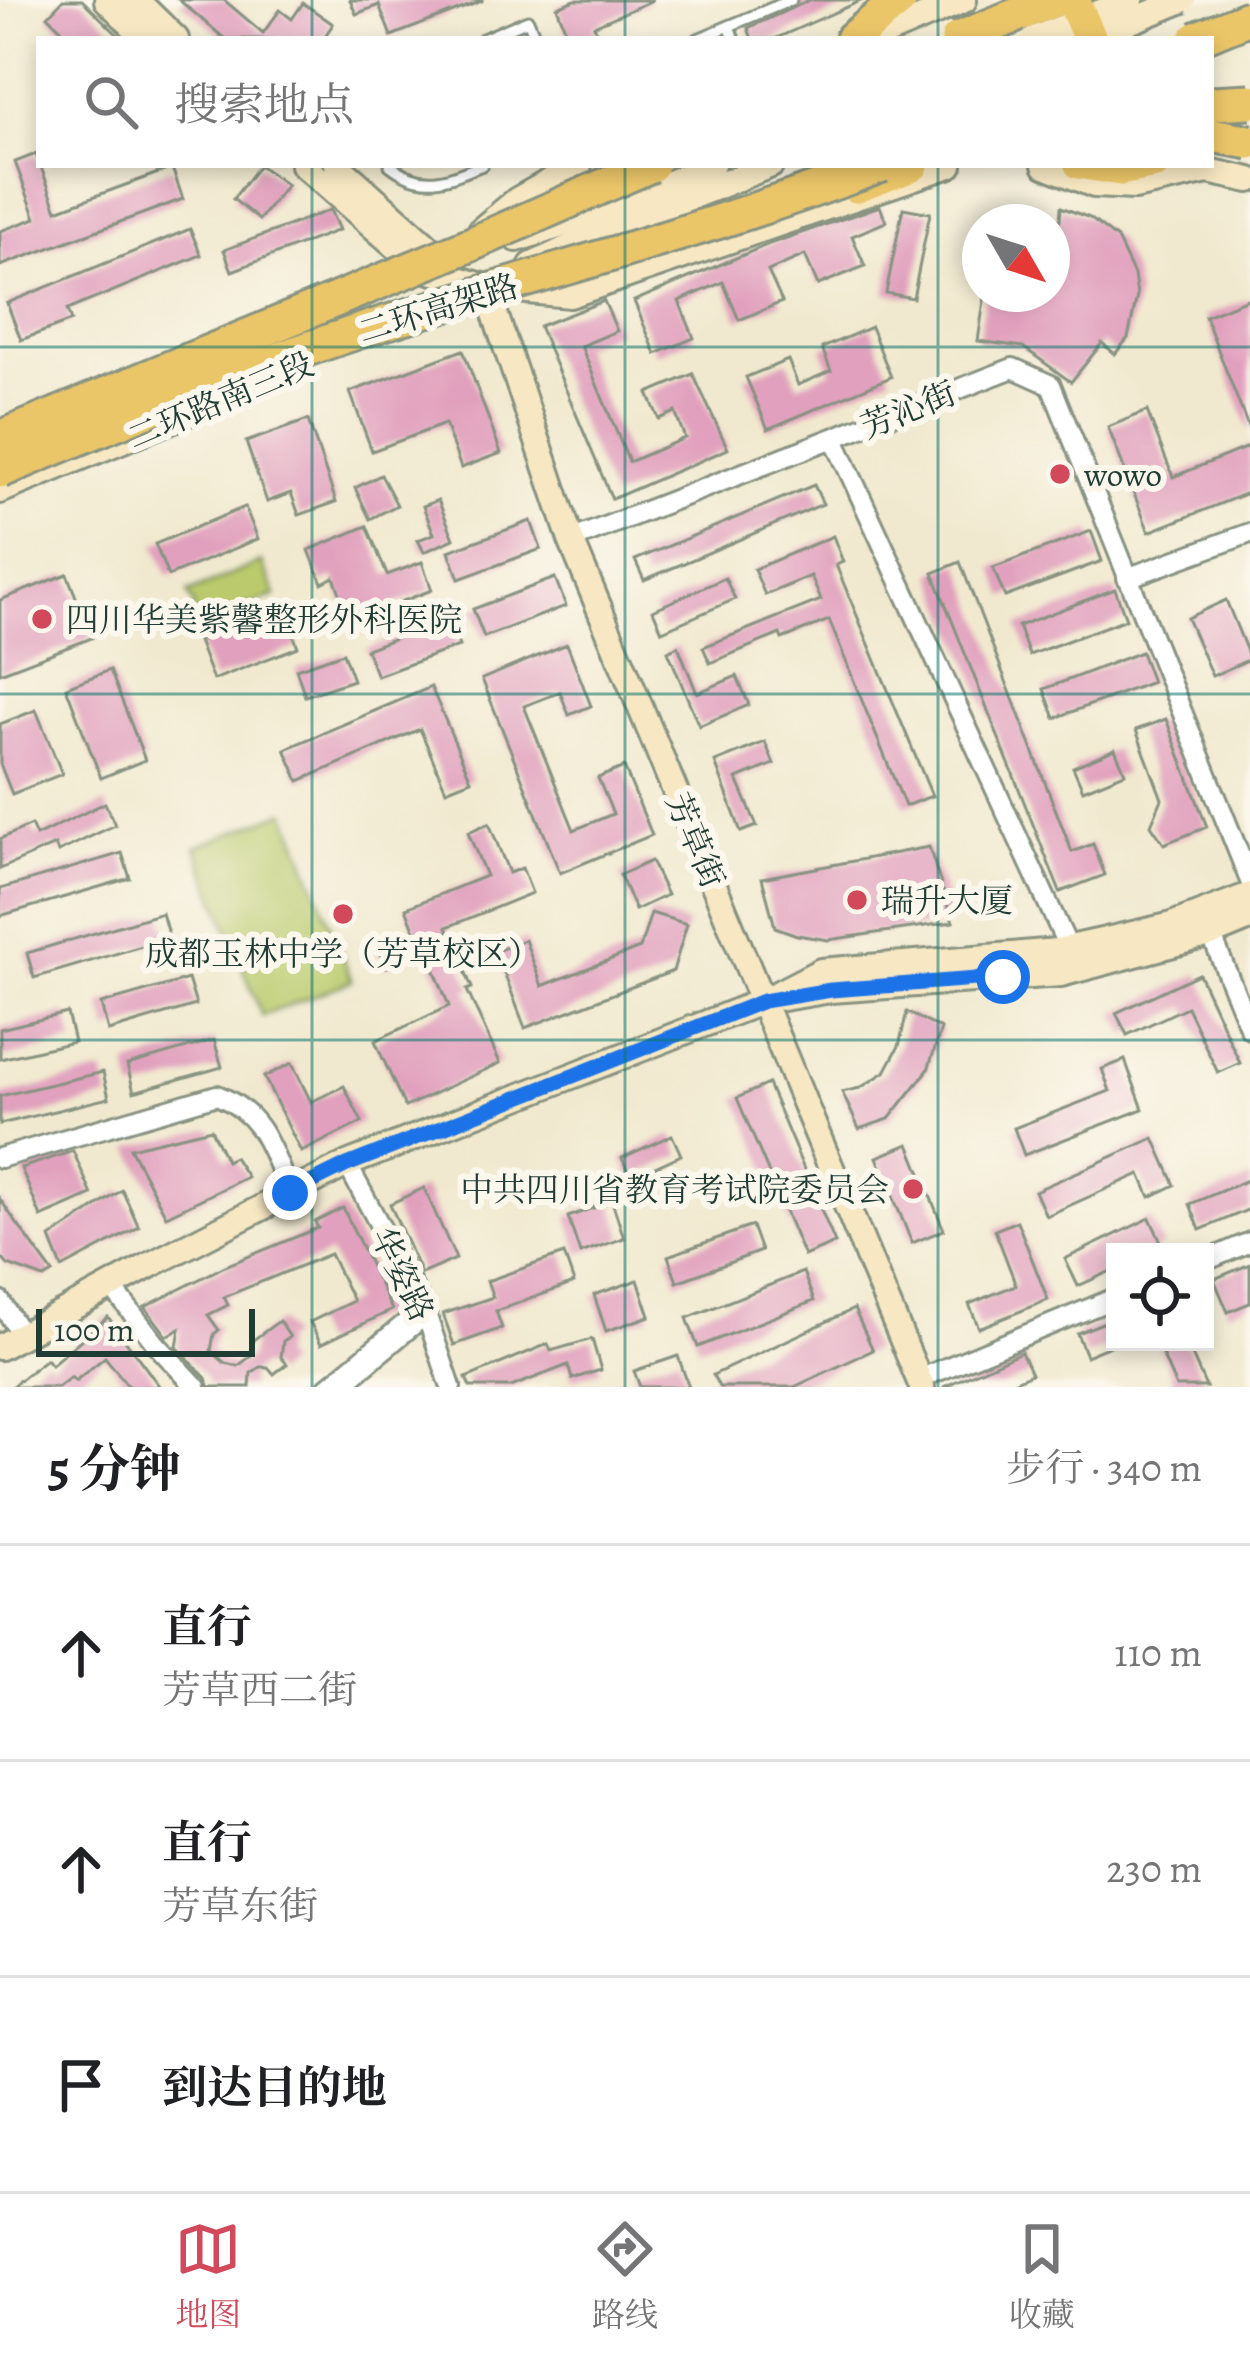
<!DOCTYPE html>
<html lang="zh">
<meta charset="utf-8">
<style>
:root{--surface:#fff;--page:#f2f2f2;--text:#202124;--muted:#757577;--line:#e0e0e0;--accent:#d1495b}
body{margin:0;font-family:Alegreya,"Noto Serif SC",serif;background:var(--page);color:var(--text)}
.controls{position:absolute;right:36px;bottom:36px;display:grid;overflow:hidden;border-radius:0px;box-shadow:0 6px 18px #0003}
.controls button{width:108px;height:108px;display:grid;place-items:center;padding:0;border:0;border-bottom:3px solid var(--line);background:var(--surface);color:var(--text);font:60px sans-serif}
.compass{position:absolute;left:962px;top:204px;width:108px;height:108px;border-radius:50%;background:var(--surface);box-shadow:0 6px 18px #0003;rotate:129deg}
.scale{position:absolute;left:36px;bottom:30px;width:219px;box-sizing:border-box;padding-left:12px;border:6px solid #1f3d34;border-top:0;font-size:33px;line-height:42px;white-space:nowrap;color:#1f3d34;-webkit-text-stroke:9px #fbf7ec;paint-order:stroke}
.stop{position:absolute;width:36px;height:36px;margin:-27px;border:9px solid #1a73e8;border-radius:50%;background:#fff}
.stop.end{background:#1a73e8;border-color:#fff;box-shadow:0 3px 12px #0008}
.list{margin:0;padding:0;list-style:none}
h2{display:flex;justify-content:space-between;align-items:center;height:156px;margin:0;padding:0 48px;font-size:51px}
h2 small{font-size:39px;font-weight:400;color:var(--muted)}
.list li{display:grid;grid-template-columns:78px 1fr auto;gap:36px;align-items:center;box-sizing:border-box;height:216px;padding:0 48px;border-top:3px solid var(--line)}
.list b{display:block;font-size:45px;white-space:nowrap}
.list p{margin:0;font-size:39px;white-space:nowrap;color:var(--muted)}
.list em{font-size:39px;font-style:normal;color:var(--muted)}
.icon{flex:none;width:66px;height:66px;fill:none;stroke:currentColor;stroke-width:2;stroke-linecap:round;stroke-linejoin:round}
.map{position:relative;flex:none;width:1250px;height:1387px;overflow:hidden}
.search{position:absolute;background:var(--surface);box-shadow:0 6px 18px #0003;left:36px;right:36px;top:36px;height:132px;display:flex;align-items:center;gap:30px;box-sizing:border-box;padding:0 42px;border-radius:0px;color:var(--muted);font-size:45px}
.sheet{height:804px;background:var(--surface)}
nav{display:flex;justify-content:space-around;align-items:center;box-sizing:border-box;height:168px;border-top:3px solid var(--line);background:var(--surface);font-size:33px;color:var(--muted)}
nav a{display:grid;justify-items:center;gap:6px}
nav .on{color:var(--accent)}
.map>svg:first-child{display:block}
</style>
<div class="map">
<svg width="1250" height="1387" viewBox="0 0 1250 1387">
<rect width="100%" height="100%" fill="#fbf7ec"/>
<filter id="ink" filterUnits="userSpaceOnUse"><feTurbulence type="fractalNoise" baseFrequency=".00833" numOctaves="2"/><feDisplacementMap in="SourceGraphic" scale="24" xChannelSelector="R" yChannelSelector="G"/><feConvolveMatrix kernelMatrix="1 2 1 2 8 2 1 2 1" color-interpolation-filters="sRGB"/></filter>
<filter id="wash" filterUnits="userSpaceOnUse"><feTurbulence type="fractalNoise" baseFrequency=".004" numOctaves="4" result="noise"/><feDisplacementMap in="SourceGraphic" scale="48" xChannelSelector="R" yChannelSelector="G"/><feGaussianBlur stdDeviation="2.7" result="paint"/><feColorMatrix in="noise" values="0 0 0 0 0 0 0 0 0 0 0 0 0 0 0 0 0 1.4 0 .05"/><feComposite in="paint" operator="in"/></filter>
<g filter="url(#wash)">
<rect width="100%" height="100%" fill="#f1e9cf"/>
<g fill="#baca6c" stroke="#6c8450" stroke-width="3">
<polygon points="262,562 276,595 202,626 188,593"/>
<polygon points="286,811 352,981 262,1016 196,847"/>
</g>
<g id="blocks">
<g fill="#e1a0bd">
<polygon points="63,0 82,0 122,39 71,39 48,16"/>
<polygon points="179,0 224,0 263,33 280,10 292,19 303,3 333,24 323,39 225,39"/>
<polygon points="350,0 482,0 482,1 391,36 379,5 356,14"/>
<polygon points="575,0 653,0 594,26 600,39 569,39 557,7"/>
<polygon points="810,0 863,0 774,39 752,39 748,28"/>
<polygon points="36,154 57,210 172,168 183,199 0,266 0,231 36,218 15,162"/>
<polygon points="259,165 287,185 259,220 233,199"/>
<polygon points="880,206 886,222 852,236 865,266 818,285 805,255 768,271 782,302 739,320 723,282 679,301 694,338 656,354 634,301 769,244"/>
<polygon points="1061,207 1090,218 1117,239 1134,275 1137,296 1128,338 1115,354 1102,343 1071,382 1023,347 978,341 985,294 1052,294 1052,218 1060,220"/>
<polygon points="903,208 930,213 913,298 886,293"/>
<polygon points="330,210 339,230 232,271 224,250"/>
<polygon points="190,229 201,255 67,310 71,321 21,340 7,303"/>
<polygon points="1250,298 1250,429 1249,429 1205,316"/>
<polygon points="604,301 617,331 581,346 629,462 685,438 675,412 659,419 648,393 693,374 728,449 612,499 539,326"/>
<polygon points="871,327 891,377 768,429 746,377 788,360 798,385 831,371 822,348"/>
<polygon points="463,350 501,453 461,468 445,424 372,451 350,392"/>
<polygon points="1147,411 1173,477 1250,446 1250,492 1149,532 1108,427"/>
<polygon points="308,420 336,502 299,515 291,493 267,502 246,442"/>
<polygon points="381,475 397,505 370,519 355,488"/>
<polygon points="814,485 823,504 644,580 635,560"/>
<polygon points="438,500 454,539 424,552 418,540 434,534 423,506"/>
<polygon points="245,507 258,539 168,576 155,544"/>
<polygon points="531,521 541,549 459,579 449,551"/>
<polygon points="367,526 387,575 422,562 432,590 350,621 334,577 322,583 309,550"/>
<polygon points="1091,531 1102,561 1005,597 993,568"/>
<polygon points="833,536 843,562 836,565 932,796 905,806 829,620 782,639 780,634 710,663 703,647 821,600 811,576 765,595 754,569"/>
<polygon points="960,562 1072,852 1093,844 1105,875 1060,892 933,573"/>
<polygon points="67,574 92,638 0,673 0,600"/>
<polygon points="555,578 566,606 484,637 473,609"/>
<polygon points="725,578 735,599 662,631 653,610"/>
<polygon points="1115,589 1126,619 1029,655 1018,626"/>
<polygon points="1226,600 1250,659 1212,676 1187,618"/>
<polygon points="283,608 298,647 213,680 198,641"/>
<polygon points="448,618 459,646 377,676 366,649"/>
<polygon points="567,644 591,706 569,715 560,692 524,706 574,830 613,814 598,778 624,767 652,835 560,873 482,679"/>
<polygon points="678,646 697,693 737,676 749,705 699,726 668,651"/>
<polygon points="1141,652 1152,682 1055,718 1044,689"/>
<polygon points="343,653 353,680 305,696 296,669"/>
<polygon points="110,670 145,760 101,778 66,687"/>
<polygon points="431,687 471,780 446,790 420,729 299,781 285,749"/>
<polygon points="36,710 62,774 12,794 0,764 0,724"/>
<polygon points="1166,719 1207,827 1164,844 1151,825 1162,799 1136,730"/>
<polygon points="765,742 774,764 737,779 757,826 741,832 715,762"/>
<polygon points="1115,749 1125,773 1083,790 1073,767"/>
<polygon points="105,803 115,825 58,852 55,845 0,869 0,839 31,825 36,836"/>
<polygon points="489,823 509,873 522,868 532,893 447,927 472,988 467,990 500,1063 405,1107 375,1041 449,1006 427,951 386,967 379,949 416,934 406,908 486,876 468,832"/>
<polygon points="929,847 953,922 828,940 797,935 775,927 762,878"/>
<polygon points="122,853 130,878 0,916 0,889"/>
<polygon points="651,861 667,895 635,910 620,875"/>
<polygon points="162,913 169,938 34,978 27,953"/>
<polygon points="651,913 687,924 673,971 525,1028 496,951 525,940 542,986 640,948"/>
<polygon points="1199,974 1240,1063 1218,1073 1187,1007 1127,1035 1116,1013"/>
<polygon points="188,979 196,1005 108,1031 101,1004"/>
<polygon points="907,1012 941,1029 928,1070 889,1119 859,1129 842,1092 860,1088 885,1072 899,1046"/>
<polygon points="67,1013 74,1042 0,1059 0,1029"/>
<polygon points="214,1040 222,1067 134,1092 127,1065"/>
<polygon points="1125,1060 1143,1109 1024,1155 1014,1128 1110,1091 1102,1069"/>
<polygon points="292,1063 311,1102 344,1086 362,1122 301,1152 264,1077"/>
<polygon points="103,1072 109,1098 0,1124 0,1096"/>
<polygon points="768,1084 835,1243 804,1256 737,1098"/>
<polygon points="211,1129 226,1161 234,1157 247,1177 166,1216 130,1148"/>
<polygon points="672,1135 681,1155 631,1178 622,1158"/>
<polygon points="1154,1138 1175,1185 1150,1197 1140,1174 1046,1216 1035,1191"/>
<polygon points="909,1144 944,1230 912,1243 877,1157"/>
<polygon points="73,1151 92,1195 41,1217 21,1168"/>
<polygon points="1250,1179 1250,1209 1200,1230 1190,1204"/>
<polygon points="424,1188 456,1259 421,1274 390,1204"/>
<polygon points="122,1190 139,1227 62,1268 50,1238"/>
<polygon points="0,1199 15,1221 53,1273 44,1278 8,1265 0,1256"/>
<polygon points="612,1201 624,1238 580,1253 568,1217"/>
<polygon points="343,1208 392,1310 321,1344 310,1322 353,1301 330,1254 224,1297 228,1305 208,1315 219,1330 214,1334 211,1351 225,1363 238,1366 250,1357 253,1340 279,1321 290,1337 283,1341 281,1357 287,1364 274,1374 268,1367 260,1367 251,1373 250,1387 209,1387 206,1378 177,1347 180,1329 167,1336 145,1307 225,1266 318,1228 315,1222"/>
<polygon points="1150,1218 1163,1246 1150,1252 1115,1252 1115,1269 1078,1286 1065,1259"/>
<polygon points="1017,1221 1048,1300 979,1328 969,1304 1016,1285 995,1230"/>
<polygon points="752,1226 761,1251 677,1282 668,1256"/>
<polygon points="564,1254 574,1283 496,1311 502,1328 454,1345 443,1314 493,1297 487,1281"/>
<polygon points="1250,1264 1250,1303 1228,1312 1214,1279"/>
<polygon points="803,1272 814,1301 698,1347 687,1318"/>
<polygon points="638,1280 650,1316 606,1331 594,1295"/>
<polygon points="854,1309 873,1350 794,1387 719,1387 713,1375"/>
<polygon points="108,1317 160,1387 129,1387 105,1357 75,1381 71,1377 58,1387 11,1387 46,1359 51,1365"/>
<polygon points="1115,1318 1115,1344 1086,1356 1077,1333"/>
<polygon points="592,1339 601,1370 572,1379 568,1365 511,1387 470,1387 466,1378 548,1344 551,1351"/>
<polygon points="1157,1342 1186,1342 1206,1387 1176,1387"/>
<polygon points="1021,1352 1031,1374 1002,1387 943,1387"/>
<polygon points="678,1356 689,1387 640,1387 634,1371"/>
</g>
</g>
</g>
<g filter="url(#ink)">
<use href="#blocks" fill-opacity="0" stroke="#889382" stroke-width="3"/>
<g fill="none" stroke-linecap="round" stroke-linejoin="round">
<g stroke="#889382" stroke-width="15">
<g id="lane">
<polyline points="483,39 528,20 536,39"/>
<polyline points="698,39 729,26"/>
<polyline points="734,39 729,26 791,0"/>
<path d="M390,165C423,191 448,179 482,165"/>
<polyline points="346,1387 427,1319"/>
</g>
</g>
<g stroke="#889382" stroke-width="24">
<g id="street">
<polyline points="834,439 1064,938"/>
<polyline points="571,540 1013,368 1051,385 1250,881"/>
<polyline points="1127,578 1250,533"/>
<polyline points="1211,934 1250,1029"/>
<path d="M0,1158L217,1095C264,1114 271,1150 290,1194"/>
<polyline points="347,1164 424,1308 451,1387"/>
<polyline points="1205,1261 1250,1242"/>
<polyline points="111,1286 156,1344 196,1387"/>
<polyline points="0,1301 21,1334"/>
<polyline points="919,1379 1115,1298"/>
<polyline points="328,1387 424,1308"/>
</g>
</g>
<g stroke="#889382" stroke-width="30">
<g id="secondary">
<polyline points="107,0 146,39"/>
<polyline points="136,0 176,39"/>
<polyline points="873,39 964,0"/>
<polyline points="303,165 421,268 486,287 570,295 950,165"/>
<polyline points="337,165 448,264"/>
<polyline points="1045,165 1094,185 1134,187 1208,171 1250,180"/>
<polyline points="481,230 517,200 579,165"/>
<polyline points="517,239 594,215 712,165"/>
<polyline points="532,265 609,229 771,165"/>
<polyline points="486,287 571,540 922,1387"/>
<polyline points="0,491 275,377"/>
<polyline points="783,998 831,990 1061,974 1211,934 1250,918"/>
<polyline points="0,1347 152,1264 347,1164 763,1001 821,971 1057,951 1169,926 1250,895"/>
</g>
</g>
<g stroke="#889382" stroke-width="33">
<polyline id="primary" points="1078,165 1120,172 1156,165"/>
</g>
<g stroke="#889382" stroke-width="39">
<g id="highway">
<polyline points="852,39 900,0"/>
<polyline points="856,186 912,165"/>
</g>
</g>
<use href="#lane" stroke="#fff" stroke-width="9"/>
<use href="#street" stroke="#fff" stroke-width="18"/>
<use href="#secondary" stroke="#f7e8c3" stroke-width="24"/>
<use href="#primary" stroke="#ebc669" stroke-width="27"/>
<use href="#highway" stroke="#ebc669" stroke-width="33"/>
<g stroke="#889382" stroke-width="30" stroke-linecap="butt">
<g id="secondary-bridge">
<polyline points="1034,39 1131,0"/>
<polyline points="1087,39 1183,0"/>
</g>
</g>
<g stroke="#889382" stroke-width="39" stroke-linecap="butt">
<g id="highway-bridge">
<polyline points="1073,0 1090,39"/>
<polyline points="958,39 1054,0"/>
<polyline points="1196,39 1250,17"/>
<polyline points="1211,103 1250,101"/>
<polyline points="1211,135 1250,142"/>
<polyline points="0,438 474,243 651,165"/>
<path d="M0,471C127,418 254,364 385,323C551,270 719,227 882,165"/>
</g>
</g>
<use href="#secondary-bridge" stroke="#f7e8c3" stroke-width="24"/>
<use href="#highway-bridge" stroke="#ebc669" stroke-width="33"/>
</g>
</g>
<g fill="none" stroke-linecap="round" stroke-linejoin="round" filter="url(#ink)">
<polyline stroke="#1a73e8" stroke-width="15" points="290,1193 347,1165 763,1001 831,990 1003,977"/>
</g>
<path fill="none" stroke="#0f766e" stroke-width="3" stroke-opacity="0.55" d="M312,0V39M625,0V39M938,0V39M312,165V1387M625,165V1387M938,165V1387M0,347H1250M0,694H1250M0,1040H1250"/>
<g fill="#d1495b" stroke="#fbf7ec" stroke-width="4.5">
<circle cx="1060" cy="474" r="12"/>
<circle cx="42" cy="619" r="12"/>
<circle cx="857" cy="900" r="12"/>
<circle cx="343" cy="914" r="12"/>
<circle cx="913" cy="1189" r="12"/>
</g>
<g text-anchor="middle" stroke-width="12" stroke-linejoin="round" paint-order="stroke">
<g font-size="33" fill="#1f3d34" stroke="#fbf7ec">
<text transform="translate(438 308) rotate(-17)" y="12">二环高架路</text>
<text transform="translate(220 400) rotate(-23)" y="12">二环路南三段</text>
<text transform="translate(908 409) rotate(-22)" y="12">芳沁街</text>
<text transform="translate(696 840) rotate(67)" y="12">芳草街</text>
<text transform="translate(403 1274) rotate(64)" y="12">华姿路</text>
</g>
<g font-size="33" fill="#1f3d34" stroke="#fbf7ec" text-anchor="start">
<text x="1084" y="486">wowo</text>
<text x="66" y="631">四川华美紫馨整形外科医院</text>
<text x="881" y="912">瑞升大厦</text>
<text x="343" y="965" text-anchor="middle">成都玉林中学（芳草校区）</text>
<text x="889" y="1201" text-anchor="end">中共四川省教育考试院委员会</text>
</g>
</g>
</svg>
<div class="controls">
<button><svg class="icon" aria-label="locate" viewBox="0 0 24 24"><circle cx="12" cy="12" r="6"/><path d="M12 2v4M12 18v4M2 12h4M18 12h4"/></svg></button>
</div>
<svg class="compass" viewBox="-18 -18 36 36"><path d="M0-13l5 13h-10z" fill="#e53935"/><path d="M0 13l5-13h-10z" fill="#757577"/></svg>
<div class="scale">100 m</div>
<div class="stop" style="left:1003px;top:977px"></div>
<div class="stop end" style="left:290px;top:1193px"></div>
<div class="search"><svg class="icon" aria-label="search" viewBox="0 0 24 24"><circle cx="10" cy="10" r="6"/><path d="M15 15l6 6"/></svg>搜索地点</div>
</div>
<section class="sheet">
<h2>5 分钟<small>步行 · 340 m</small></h2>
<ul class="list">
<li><svg class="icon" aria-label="ahead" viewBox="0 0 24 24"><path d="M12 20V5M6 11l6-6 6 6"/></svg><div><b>直行</b><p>芳草西二街</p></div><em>110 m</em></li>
<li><svg class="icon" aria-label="ahead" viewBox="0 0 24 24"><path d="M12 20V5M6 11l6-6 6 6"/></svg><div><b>直行</b><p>芳草东街</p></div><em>230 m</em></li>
<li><svg class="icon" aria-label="arrive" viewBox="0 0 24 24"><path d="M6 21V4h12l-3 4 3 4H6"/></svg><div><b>到达目的地</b></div></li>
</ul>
</section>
<nav>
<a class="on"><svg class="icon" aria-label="map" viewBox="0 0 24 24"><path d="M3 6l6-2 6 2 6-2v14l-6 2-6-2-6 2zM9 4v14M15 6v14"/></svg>地图</a>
<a><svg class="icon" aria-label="directions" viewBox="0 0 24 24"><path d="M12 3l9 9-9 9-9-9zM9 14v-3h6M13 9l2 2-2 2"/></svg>路线</a>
<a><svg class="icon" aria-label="saved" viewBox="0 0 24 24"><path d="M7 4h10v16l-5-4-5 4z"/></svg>收藏</a>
</nav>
